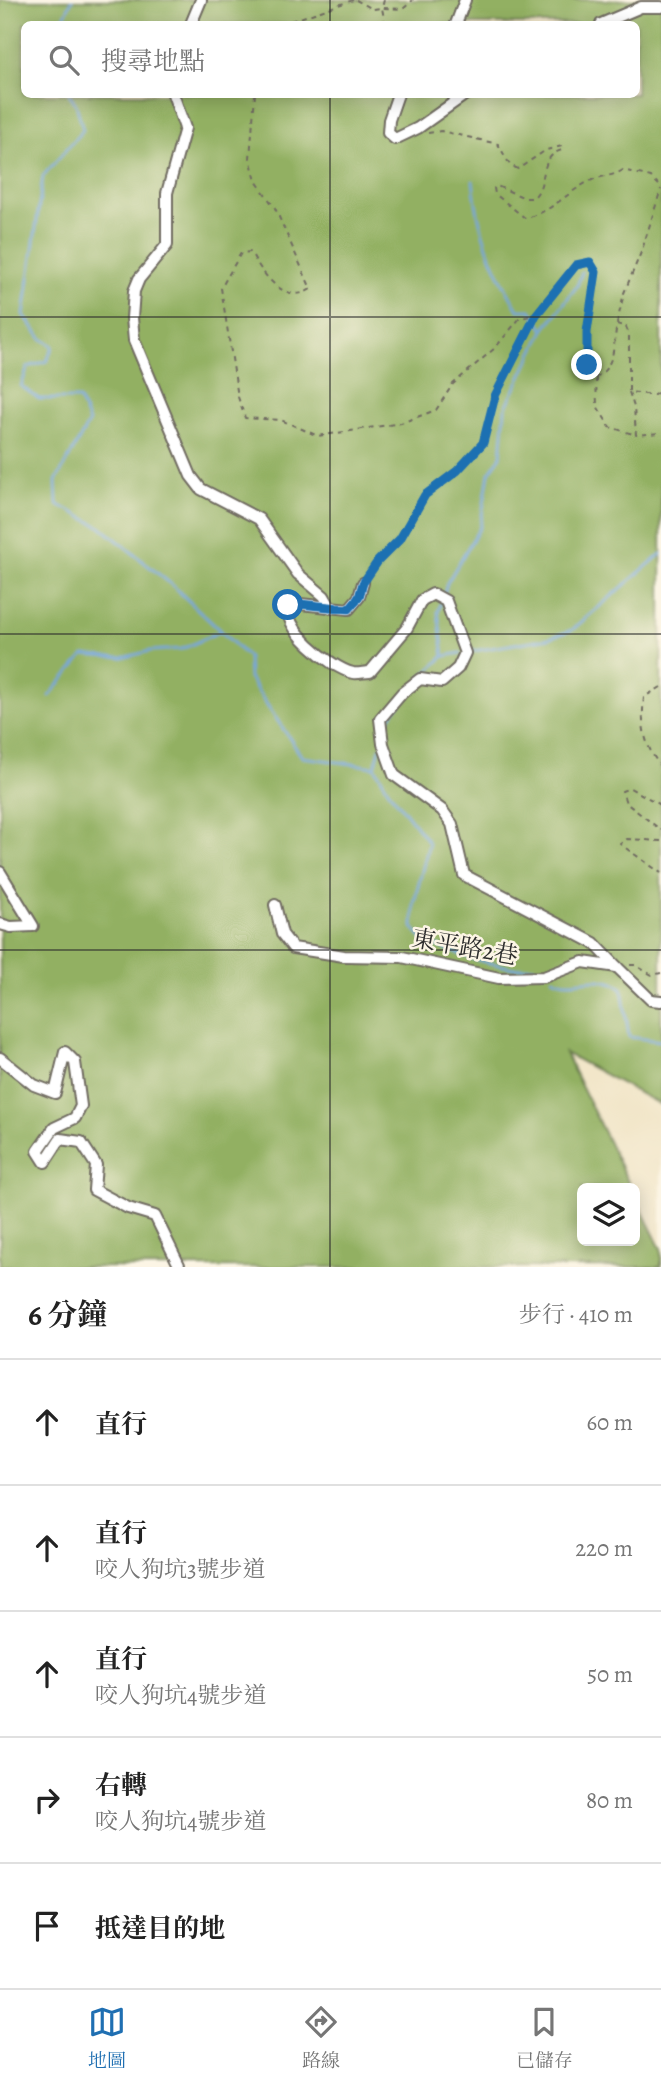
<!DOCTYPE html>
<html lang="zh-TW">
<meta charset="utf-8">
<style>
:root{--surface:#fff;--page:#f2f2f2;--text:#222;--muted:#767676;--line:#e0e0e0;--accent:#1f6fb2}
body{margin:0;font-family:Alegreya,"Noto Serif TC",serif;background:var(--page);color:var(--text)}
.controls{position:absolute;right:21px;bottom:21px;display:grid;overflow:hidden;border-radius:10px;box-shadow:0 4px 18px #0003}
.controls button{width:63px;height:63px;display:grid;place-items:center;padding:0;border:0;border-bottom:2px solid var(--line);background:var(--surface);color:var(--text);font:35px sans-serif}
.stop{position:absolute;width:21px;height:21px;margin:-16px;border:5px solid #1f6fb2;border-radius:50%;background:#fff}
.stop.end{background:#1f6fb2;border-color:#fff;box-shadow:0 2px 7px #0008}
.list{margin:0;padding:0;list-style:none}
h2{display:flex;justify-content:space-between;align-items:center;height:91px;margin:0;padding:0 28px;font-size:30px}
h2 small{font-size:23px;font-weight:400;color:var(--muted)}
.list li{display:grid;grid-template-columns:46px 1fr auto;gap:21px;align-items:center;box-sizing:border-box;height:126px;padding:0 28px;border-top:2px solid var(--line)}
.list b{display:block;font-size:26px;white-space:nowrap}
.list p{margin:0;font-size:23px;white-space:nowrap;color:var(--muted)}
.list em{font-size:23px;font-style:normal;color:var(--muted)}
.icon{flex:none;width:38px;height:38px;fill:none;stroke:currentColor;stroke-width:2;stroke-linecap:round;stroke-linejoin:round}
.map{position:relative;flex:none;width:661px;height:1267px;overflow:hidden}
.search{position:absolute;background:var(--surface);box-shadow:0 4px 18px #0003;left:21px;right:21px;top:21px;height:77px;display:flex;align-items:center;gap:18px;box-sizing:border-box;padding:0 24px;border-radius:10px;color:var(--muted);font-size:26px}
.sheet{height:721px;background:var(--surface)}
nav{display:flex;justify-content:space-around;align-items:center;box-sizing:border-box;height:98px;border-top:2px solid var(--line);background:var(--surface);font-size:19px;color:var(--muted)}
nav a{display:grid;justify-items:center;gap:4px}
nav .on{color:var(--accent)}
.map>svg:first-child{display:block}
</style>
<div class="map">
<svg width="661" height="1267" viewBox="0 0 661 1267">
<rect width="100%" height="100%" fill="#fcf5e5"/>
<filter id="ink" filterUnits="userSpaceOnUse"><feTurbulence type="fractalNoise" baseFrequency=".0143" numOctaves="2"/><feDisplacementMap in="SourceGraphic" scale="14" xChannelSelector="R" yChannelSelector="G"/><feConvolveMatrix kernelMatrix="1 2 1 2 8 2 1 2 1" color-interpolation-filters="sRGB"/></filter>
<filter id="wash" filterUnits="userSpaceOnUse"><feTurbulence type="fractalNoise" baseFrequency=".00686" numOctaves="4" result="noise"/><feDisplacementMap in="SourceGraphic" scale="28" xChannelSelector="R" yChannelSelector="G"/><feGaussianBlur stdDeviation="1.57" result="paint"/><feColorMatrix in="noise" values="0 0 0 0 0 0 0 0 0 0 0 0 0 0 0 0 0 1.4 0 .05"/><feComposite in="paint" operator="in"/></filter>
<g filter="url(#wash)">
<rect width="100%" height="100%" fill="#f2e6c9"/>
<path fill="#92b062" stroke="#5e6e46" stroke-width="2" fill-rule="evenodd" d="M0,0H661V1105L565,1053L631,1188H582V1241H635V1196L661,1249V1267H0ZM24,24H636V94H24Z"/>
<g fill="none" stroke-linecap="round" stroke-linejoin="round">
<g stroke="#75a6df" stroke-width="2.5">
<polyline points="61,24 72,0"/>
<polyline points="69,94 76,104 83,130 43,176 24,315 41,338 53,346 47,361 28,367 21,386 39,399 79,399 89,422 56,481 57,504 101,527 172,585 248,657 249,678 302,757 375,767 389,791 429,843 414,903 413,927 423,941 476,960 513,968 534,967 544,973"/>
<polyline points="544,330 577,286 582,272"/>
<path d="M443,597L447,583L480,527L489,473L501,456L505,409L544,330L531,310H518C492,265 478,233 473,181"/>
<polyline points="468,652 549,638 572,630 661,554"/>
<polyline points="444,656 461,653"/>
<polyline points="422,677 444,656 438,612 441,603"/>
<polyline points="49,696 84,655 122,658 150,651 182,649 221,631"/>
<polyline points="386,728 389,718 407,695"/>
<polyline points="375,767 380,748"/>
<path d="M553,978C574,990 596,970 622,988L629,1037L661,1041"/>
</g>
</g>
</g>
<g filter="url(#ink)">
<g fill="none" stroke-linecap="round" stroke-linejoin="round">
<g stroke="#716c62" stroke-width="14">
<g id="minor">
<polyline points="191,24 201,0"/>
<polyline points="456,24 465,0"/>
<polyline points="601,24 641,7 661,7"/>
<polyline points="173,94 185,128 167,193 167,245 139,279 134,291 132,318 134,340 191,476 201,489 259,519 298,574 324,596 331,608"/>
<polyline points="398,94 389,120 388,133 395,139 418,128 466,94"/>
<path d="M363,583L359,597L349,609L290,603C278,626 331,668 353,673C358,674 364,672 370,672L407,628L422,600L433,594L446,601L465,653L458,668L442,682L420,679L402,693L380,719L383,744L394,775L442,810L452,824L464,875L594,943L617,967"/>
<polyline points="0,872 33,926 11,927 0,924"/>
<polyline points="275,905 282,934 293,948 344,956 402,957 499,978 544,977 583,962 617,967 651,1000 661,1001"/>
<polyline points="0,1058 34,1085 55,1093 65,1052 75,1062 81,1106 75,1118 54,1128 38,1151 45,1162 60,1139 81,1142 96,1165 94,1190 128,1208 155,1216 179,1265"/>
</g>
</g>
<g stroke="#716c62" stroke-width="2" stroke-dasharray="5 5" stroke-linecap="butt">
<polyline points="356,0 373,9 382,8 385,24"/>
<polyline points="384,0 382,8 403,9 413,0"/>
<polyline points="282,24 353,0"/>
<path d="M255,94L250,158L256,181L275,208L311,289C285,306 261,273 251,252L241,253L221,288L238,397L245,418L281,420L318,436L401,423L436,410L453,384L495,348L520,318L536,315L576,265L590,262L596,272L585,352L591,374L596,377C616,366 613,344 617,324L626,327L629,334V392L654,395L661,390"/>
<path d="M428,133L441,131L498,144L510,165L518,169L546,150L562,146V150C537,157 549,184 533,198H525L497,186L494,188L495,194L525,218C551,213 568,191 592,180C603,175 612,177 623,170L651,177L661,187"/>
<polyline points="617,323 624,293 642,250 661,189"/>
<polyline points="596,378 597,406 610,427 636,435"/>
<polyline points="629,392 634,407 636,435 661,433"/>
<polyline points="369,574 400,539 425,495 458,471 483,443 495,396 535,316"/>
<path d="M661,687L644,697C641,726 643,743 661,767"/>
<polyline points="661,805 630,788 622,791 626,803 661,830"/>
<polyline points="661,841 627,839 620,844 661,873"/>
<polyline points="630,965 635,965 652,975 661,973"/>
</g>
<use href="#minor" stroke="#fff" stroke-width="10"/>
</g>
</g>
<g fill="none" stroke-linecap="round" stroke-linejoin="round" filter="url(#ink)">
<polyline stroke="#1f6fb2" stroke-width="9" points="288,605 290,603 349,609 359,597 363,583 378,561 400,539 425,495 457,471 483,443 495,396 536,315 576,265 590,262 596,272 587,332 587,365"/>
</g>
<path fill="none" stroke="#2b2b2b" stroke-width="2" stroke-opacity="0.55" d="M330,0V24M330,94V1267M0,317H661M0,634H661M0,950H661"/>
<g text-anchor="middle" stroke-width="5" stroke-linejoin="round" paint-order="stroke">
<g font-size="24" fill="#2b2b2b" stroke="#fcf5e5">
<text transform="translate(465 947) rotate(10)" y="8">東平路2巷</text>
</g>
</g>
</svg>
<div class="controls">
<button><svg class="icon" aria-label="layers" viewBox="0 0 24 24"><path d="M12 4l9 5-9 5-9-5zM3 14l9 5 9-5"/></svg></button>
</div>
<div class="stop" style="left:288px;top:605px"></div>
<div class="stop end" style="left:587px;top:365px"></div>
<div class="search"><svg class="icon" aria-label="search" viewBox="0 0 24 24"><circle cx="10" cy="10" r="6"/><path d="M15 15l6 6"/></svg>搜尋地點</div>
</div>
<section class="sheet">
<h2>6 分鐘<small>步行 · 410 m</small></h2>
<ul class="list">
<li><svg class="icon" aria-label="ahead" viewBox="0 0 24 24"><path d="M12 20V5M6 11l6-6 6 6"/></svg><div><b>直行</b></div><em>60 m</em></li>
<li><svg class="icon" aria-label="ahead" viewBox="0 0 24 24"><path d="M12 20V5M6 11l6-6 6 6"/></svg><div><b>直行</b><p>咬人狗坑3號步道</p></div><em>220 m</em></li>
<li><svg class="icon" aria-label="ahead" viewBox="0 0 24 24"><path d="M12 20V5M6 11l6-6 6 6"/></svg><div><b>直行</b><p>咬人狗坑4號步道</p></div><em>50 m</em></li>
<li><svg class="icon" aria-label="right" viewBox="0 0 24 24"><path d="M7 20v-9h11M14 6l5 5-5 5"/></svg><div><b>右轉</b><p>咬人狗坑4號步道</p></div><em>80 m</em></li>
<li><svg class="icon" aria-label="arrive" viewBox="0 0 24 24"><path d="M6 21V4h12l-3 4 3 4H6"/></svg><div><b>抵達目的地</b></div></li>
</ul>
</section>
<nav>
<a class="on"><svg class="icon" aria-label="map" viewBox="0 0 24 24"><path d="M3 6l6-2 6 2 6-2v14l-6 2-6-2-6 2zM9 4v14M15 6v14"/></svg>地圖</a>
<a><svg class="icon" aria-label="directions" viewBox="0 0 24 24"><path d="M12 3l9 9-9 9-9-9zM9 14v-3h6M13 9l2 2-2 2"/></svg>路線</a>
<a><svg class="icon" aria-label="saved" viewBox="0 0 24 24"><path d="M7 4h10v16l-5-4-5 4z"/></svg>已儲存</a>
</nav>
